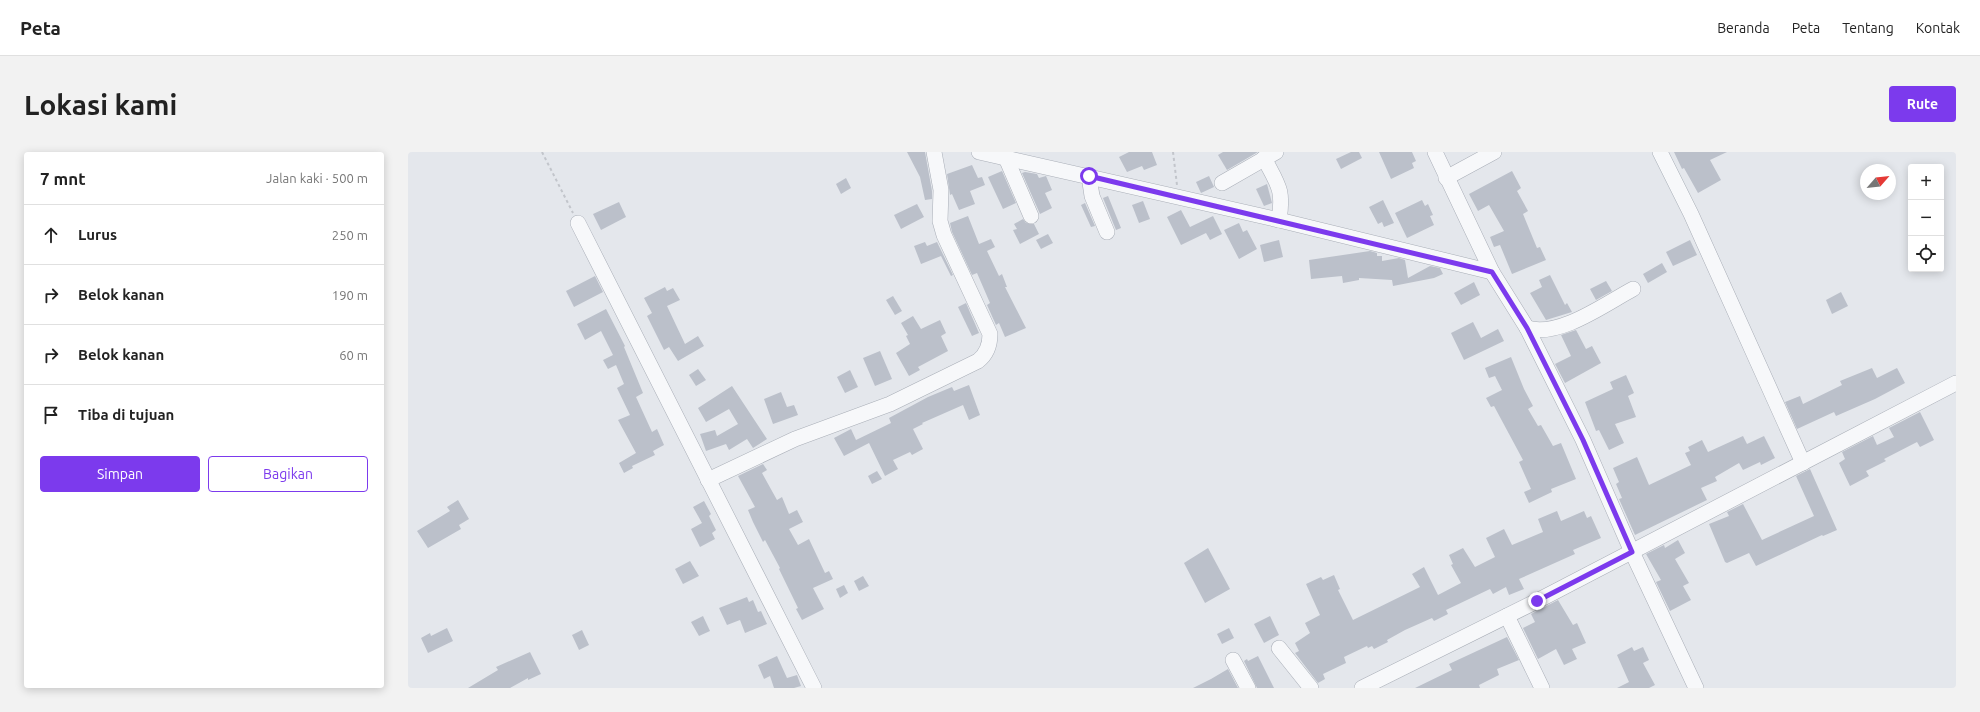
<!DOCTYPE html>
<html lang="id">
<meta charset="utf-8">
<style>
:root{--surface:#fff;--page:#f2f2f2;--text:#222;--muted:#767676;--line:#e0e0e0;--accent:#7c3aed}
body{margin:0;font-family:Ubuntu,sans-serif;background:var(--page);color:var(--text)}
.controls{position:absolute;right:12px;top:12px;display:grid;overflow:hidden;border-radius:4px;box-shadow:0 2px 10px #0003}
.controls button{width:36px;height:36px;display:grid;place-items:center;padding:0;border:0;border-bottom:1px solid var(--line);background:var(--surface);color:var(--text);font:20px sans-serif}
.compass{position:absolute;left:1452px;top:12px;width:36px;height:36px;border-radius:50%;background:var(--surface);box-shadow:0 2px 10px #0003;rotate:62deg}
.stop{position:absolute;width:12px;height:12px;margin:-9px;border:3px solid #7c3aed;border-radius:50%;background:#fff}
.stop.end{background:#7c3aed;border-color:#fff;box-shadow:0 1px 4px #0008}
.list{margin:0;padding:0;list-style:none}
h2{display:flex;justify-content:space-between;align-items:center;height:52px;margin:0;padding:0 16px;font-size:17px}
h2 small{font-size:13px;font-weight:400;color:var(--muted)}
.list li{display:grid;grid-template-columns:26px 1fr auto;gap:12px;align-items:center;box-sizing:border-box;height:60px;padding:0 16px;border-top:1px solid var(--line)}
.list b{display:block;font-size:15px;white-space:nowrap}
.list em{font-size:13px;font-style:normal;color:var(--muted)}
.actions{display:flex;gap:8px;padding:12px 16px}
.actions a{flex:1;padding:9px 0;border:1px solid var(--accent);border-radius:4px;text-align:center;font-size:14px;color:var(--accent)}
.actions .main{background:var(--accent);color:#fff}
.icon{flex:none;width:22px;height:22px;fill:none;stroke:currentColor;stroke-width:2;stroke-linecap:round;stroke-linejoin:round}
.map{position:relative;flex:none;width:1548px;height:536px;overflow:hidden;border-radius:4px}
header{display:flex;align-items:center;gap:24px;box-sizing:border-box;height:56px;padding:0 20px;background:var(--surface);border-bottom:1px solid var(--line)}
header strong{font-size:19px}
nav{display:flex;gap:22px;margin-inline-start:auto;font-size:14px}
.intro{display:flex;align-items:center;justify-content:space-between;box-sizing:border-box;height:96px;padding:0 24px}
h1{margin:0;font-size:28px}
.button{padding:10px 18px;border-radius:4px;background:var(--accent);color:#fff;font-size:14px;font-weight:700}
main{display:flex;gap:24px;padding:0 24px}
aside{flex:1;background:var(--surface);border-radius:4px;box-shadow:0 2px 10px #0003}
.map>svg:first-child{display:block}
</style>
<header>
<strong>Peta</strong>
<nav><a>Beranda</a><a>Peta</a><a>Tentang</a><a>Kontak</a></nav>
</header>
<div class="intro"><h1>Lokasi kami</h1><a class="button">Rute</a></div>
<main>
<aside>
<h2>7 mnt<small>Jalan kaki · 500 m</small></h2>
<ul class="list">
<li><svg class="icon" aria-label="ahead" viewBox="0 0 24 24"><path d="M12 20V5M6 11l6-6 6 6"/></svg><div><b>Lurus</b></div><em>250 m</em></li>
<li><svg class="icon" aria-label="right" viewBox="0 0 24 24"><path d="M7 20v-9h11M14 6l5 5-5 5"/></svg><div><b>Belok kanan</b></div><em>190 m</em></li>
<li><svg class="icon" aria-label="right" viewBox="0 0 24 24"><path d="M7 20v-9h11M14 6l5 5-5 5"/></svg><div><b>Belok kanan</b></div><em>60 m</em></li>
<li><svg class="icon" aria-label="arrive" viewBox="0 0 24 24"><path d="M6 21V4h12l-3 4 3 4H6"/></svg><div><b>Tiba di tujuan</b></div></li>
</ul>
<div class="actions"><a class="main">Simpan</a><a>Bagikan</a></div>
</aside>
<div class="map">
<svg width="1548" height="536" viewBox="0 0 1548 536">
<rect width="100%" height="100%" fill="#e4e7ec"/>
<g fill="#bbc0ca">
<polygon points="499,0 517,0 524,39 524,47 517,48 512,25"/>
<polygon points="721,0 744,0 749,13 736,18 734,14 719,20 711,5"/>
<polygon points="815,0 850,0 819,18 810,3"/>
<polygon points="943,0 951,0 954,6 933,17 928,7"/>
<polygon points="971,0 1004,0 1008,9 1004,11 1006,16 983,27"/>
<polygon points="1266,0 1319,0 1302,8 1313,28 1290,41 1276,16 1274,17"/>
<polygon points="564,13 570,26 574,25 577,33 562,39 567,52 551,58 544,42 542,43 539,22"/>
<polygon points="594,19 608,51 595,57 580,25"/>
<polygon points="1104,19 1113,36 1109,39 1120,59 1115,62 1129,96 1132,95 1138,108 1104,122 1092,93 1086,95 1082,85 1096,79 1081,53 1070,59 1061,42"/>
<polygon points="617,20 629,22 631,26 638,24 644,38 637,41 644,56 632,62 614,21"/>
<polygon points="801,24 806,35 793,41 788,30"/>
<polygon points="438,26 443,36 433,42 428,32"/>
<polygon points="859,32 864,51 856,54 848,37"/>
<polygon points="700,44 713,76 708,78 695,46"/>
<polygon points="975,48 986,71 976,75 974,70 970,72 961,55"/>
<polygon points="1014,48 1017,54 1020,52 1025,63 1022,64 1026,73 999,86 987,61"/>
<polygon points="735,49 742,67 731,71 724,53"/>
<polygon points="211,50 218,65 193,78 185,62"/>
<polygon points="677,51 687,74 683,75 673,53"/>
<polygon points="509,52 516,65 493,77 486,63"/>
<polygon points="773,58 782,75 805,64 814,82 802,88 798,81 773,93 759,65"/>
<polygon points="560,64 571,92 583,87 587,95 579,99 591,124 594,122 599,135 597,135 618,176 597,185 591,171 588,173 579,153 582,151 569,121 564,123 544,80 542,71"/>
<polygon points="615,67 618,71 626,72 631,82 612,92 605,78 609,77 606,72"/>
<polygon points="831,71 835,80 839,78 849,97 831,107 816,78"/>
<polygon points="640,82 645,91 633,97 628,88"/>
<polygon points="871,88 875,105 856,110 852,93"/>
<polygon points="1282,88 1289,103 1265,114 1258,100"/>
<polygon points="517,90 519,94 529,90 545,123 543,124 533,104 513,112 506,94"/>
<polygon points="962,99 969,101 969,104 974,104 974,109 991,106 997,108 1000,126 1022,114 1032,116 1035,122 1026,126 985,134 984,128 951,126 951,128 935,131 934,124 903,127 901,108"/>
<polygon points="1254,111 1259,120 1240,131 1235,122"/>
<polygon points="1142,123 1157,153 1159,151 1164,160 1138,168 1122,141 1134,135 1131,128"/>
<polygon points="187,124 195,140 166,155 158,139"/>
<polygon points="1198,129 1204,139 1188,148 1182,137"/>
<polygon points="1066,130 1072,143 1053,153 1046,141"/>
<polygon points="257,135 259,139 265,136 272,148 259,154 277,192 290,184 296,194 270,209 261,195 256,198 239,164 244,161 236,146"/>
<polygon points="1433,140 1440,154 1424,162 1418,148"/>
<polygon points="485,144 494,159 487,163 478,148"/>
<polygon points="558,151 571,181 564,184 550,155"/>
<polygon points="198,157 217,194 216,195 235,241 228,245 244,280 249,277 256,293 245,299 247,303 224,314 225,316 216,321 211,311 228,301 210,268 222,263 209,236 216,232 208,213 200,217 195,208 205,203 193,179 177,188 169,172"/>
<polygon points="505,164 513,177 532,168 538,181 533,184 540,199 510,215 512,218 501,224 488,201 502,192 498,184 500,183 493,171"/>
<polygon points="1065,170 1073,186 1090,177 1096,189 1056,208 1043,181"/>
<polygon points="1168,178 1178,197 1184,194 1193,211 1157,231 1147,212 1163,204 1153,183"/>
<polygon points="472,199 484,227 467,234 455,206"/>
<polygon points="1103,205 1116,237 1125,254 1120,257 1130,274 1133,273 1145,294 1153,291 1168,327 1143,337 1144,340 1121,351 1116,340 1123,337 1111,310 1115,308 1086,254 1083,255 1078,246 1094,238 1087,224 1081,226 1077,216"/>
<polygon points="1464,216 1469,226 1489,216 1497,231 1467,247 1428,264 1426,260 1389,277 1377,250 1392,244 1395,252 1434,233 1432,229"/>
<polygon points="290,217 298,228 288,234 281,223"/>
<polygon points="442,218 450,235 437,241 429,225"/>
<polygon points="1218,223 1226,241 1220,244 1228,265 1207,272 1216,291 1201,298 1191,278 1188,279 1177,250 1205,237 1202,230"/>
<polygon points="561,233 572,263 561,268 555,253 514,271 515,272 505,277 515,297 504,303 502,300 485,308 490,317 477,324 461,291 436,304 426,286 443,277 448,288 483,271 481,266 520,245 544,235 546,239"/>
<polygon points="324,234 359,287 345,296 339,287 321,298 318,292 298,299 292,282 307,278 309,284 330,272 321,257 298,270 290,256"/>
<polygon points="373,240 379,255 386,253 390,263 365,272 356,247"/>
<polygon points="1512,260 1526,288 1512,295 1509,290 1476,307 1478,309 1458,319 1461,324 1442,334 1431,311 1437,307 1434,300 1465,284 1469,293 1486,285 1481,276"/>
<polygon points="1335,284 1339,292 1356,284 1367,306 1353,313 1352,310 1335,318 1331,311 1307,325 1309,329 1293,336 1299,348 1227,383 1211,347 1214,346 1208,332 1211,330 1205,316 1229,305 1241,333 1283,313 1277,301 1282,299 1280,295 1294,288 1300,300"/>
<polygon points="355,312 359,318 354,321 369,348 374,345 381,362 389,358 395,370 381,377 390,393 401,387 417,421 421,419 425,427 405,436 416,457 394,468 388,457 390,456 371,417 372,416 357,388 355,390 345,370 340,358 347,355 330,324"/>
<polygon points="1402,317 1429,378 1415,384 1414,383 1348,414 1341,401 1319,411 1317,410 1301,372 1321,364 1319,360 1335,352 1354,388 1406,364 1388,324"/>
<polygon points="469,319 474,327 464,332 460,324"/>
<polygon points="50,348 61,367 51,373 53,377 20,396 9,379 42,359 39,355"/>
<polygon points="296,349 303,362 301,364 308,378 304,381 307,387 292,395 283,377 294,371 285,355"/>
<polygon points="1149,359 1153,369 1176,359 1179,366 1183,364 1193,386 1165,398 1167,402 1111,427 1116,437 1101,443 1098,435 1085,442 1082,437 1038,458 1040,462 1026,469 1024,466 997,478 979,488 980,490 966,497 964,494 960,496 959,494 936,505 938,511 915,522 917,527 910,531 887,501 891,499 887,491 902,481 897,471 912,463 898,432 913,425 915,428 926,423 932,437 930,438 945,468 1012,435 1004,422 1016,415 1030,443 1053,431 1043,413 1045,412 1041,403 1055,396 1067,415 1087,405 1078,386 1096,377 1104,393 1135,380 1130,367"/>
<polygon points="1270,388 1277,401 1267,407 1281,431 1275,434 1283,448 1262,459 1248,430 1253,428 1238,402 1256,393 1257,396"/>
<polygon points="800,396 822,437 797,451 776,411"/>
<polygon points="282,409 291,424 275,432 267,417"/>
<polygon points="455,424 461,434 451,439 446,429"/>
<polygon points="436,433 440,441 432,446 428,437"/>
<polygon points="339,445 341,450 345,448 350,460 353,459 359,472 337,481 332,468 319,473 311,456"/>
<polygon points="1150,448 1165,473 1169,471 1178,491 1164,497 1169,507 1156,513 1148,497 1130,507 1115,476 1127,470 1123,462"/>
<polygon points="295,464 302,479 291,484 283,470"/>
<polygon points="862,464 871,483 856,491 846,472"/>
<polygon points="39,476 45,489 20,501 13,486 22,481 23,484"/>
<polygon points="821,476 826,486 814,492 809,482"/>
<polygon points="174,478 181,493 171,498 164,483"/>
<polygon points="1099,485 1111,508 1089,517 1091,523 1071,533 1072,536 1007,536 1044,518 1041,512"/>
<polygon points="1224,495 1226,499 1235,495 1241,508 1235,511 1247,533 1241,536 1209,536 1221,530 1209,503"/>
<polygon points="122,500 133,522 120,528 120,526 102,536 60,536 90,518 88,515"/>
<polygon points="369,504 379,526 389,523 393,534 386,536 366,536 362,524 356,527 350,513"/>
<polygon points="850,504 866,536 849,536 836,509 839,507 840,509"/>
<polygon points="820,517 830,536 785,536 803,527"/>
</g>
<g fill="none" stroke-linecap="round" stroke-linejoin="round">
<g stroke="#a9aeb7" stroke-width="16">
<g id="minor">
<polyline points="571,0 871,68 1084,120"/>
<polyline points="1027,0 1084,120 1119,176 1175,288 1224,400 1288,536"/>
<polyline points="1252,0 1283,62 1395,311"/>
<polyline points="598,6 623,64"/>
<path d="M856,6C870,33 876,37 871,68"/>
<polyline points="681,24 684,44 699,80"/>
<polyline points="1038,26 1086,0"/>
<polyline points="814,31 868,0"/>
<polyline points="170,71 406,536"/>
<path d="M1119,176C1151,186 1197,152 1225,137"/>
<path d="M300,328L387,287L482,252L570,209C579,202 582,193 582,182L536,83L532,69L533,38L526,0"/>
<polyline points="1099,464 1134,536"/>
<polyline points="871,496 903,536"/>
<polyline points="825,508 840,536"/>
<polyline points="954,536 1129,449 1548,231"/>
</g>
</g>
<g stroke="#c2c5cb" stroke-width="2" stroke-dasharray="3 3" stroke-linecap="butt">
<polyline points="134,0 165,61"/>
<polyline points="765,0 769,33"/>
</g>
<use href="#minor" stroke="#f7f8fa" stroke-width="15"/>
</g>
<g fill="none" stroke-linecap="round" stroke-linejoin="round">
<polyline stroke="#7c3aed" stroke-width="5" points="681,24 1084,120 1119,176 1175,288 1224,400 1129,449"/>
</g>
</svg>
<div class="controls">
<button>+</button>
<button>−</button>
<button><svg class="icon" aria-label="locate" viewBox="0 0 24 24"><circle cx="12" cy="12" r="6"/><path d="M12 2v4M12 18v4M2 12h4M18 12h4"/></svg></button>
</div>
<svg class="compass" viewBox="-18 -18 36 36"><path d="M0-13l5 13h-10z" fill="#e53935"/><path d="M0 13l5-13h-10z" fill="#767676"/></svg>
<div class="stop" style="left:681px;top:24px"></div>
<div class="stop end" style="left:1129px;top:449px"></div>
</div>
</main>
